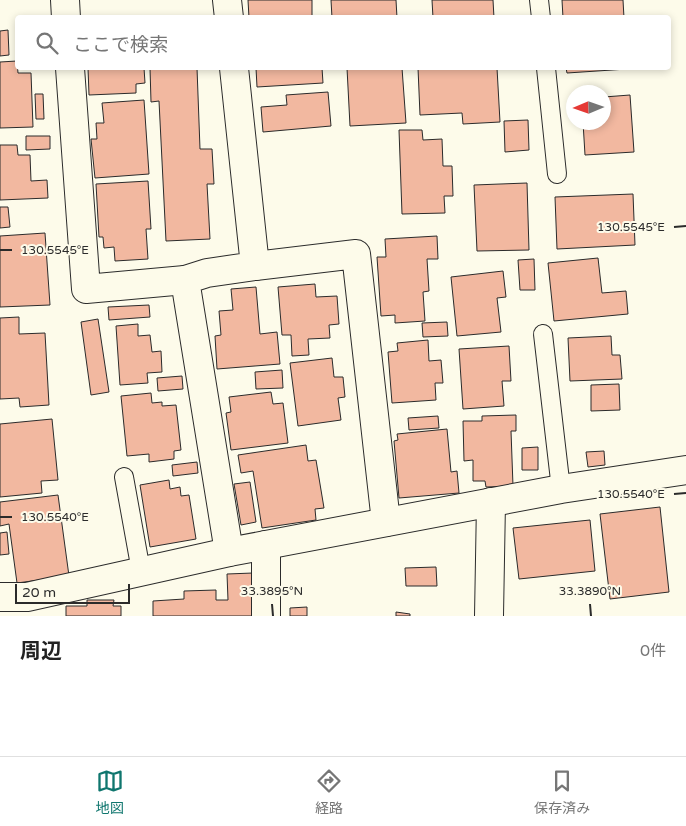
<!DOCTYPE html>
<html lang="ja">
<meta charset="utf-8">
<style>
:root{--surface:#fff;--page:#f6f6f6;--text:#222;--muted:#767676;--line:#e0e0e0;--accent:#0f766e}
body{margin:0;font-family:"Varela Round","Noto Sans JP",sans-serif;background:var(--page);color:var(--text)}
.compass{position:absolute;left:566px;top:85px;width:45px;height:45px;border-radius:50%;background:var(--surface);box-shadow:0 2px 8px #0003;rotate:268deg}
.scale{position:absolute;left:15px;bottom:12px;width:115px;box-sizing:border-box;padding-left:5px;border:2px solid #2b2b2b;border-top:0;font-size:14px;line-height:18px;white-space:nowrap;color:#2b2b2b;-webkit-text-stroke:4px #fdfbea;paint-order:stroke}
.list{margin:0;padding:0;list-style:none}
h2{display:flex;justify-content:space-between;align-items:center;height:65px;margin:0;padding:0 20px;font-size:21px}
h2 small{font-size:16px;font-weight:400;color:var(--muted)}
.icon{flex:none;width:28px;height:28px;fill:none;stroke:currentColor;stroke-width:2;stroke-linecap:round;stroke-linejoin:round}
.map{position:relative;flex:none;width:686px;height:616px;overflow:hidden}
.search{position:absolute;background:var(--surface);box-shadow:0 2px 8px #0003;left:15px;right:15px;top:15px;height:55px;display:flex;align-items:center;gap:12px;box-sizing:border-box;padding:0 18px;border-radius:5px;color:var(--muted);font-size:19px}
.sheet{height:140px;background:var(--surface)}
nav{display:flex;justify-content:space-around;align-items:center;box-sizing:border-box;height:70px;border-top:1px solid var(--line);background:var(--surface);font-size:14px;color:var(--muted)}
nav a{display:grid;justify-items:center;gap:2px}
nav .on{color:var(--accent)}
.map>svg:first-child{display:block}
</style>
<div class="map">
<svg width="686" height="616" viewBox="0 0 686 616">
<rect width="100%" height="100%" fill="#fdfbea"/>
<g fill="#f2b8a0" stroke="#2b2b2b">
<polygon points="248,0 312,0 312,18 249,18"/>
<polygon points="331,0 396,0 397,18 332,18"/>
<polygon points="432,0 493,0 494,18 433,18"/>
<polygon points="562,0 623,0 624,18 563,18"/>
<polygon points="8,30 9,55 0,56 0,31"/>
<polygon points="17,61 18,73 31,73 33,127 0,128 0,62"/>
<polygon points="88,68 144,68 145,83 136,84 136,93 89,95"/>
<polygon points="150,68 197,68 200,149 212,149 214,184 207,184 210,239 166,241 159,101 151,102"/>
<polygon points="256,68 322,68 323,83 257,87"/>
<polygon points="347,68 402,68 406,123 350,126"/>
<polygon points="418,68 497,68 500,122 463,124 462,113 420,115"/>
<polygon points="566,68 627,68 627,69 567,73"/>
<polygon points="328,92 331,126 263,132 261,107 287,105 286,95"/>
<polygon points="35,94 43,94 44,119 36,119"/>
<polygon points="630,95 634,152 585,155 583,122 604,122 604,97"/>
<polygon points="144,100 149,174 95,178 91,139 97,139 96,123 104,123 102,103"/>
<polygon points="528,120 529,150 505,152 504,121"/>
<polygon points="399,130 422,130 423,140 442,139 443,166 452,166 453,196 444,196 445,213 402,214"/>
<polygon points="26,136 50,136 50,149 26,150"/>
<polygon points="0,145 17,145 18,155 30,155 31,181 47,180 48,198 0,200"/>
<polygon points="148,181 151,229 146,229 148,259 115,261 114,247 104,248 103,237 99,237 96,184"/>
<polygon points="527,183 529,250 477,251 474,185"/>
<polygon points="633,194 635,245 557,249 555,197"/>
<polygon points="0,207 8,207 10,227 0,228"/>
<polygon points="45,233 50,305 0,307 0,236"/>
<polygon points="437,236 438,259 427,259 429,291 423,292 425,321 395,323 395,315 381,316 377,257 386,257 385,239"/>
<polygon points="598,258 602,293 626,291 628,314 554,321 548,263"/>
<polygon points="534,259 535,290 520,290 518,260"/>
<polygon points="503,271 506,297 497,298 501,332 457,336 451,277"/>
<polygon points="315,284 316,297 337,296 339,324 329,325 330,338 308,339 309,355 292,356 291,335 282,335 278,287"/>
<polygon points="256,287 260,334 277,332 280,364 217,369 215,336 221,335 219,311 233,310 231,289"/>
<polygon points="149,305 150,317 109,320 108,307"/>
<polygon points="19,317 19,334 45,333 49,405 20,407 19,398 0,399 0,318"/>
<polygon points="98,319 109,392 91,395 81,322"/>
<polygon points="447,322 448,336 423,337 422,323"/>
<polygon points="138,324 138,336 150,335 152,352 161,351 162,372 147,373 148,383 120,385 116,326"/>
<polygon points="611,336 612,355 620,355 622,379 570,381 568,338"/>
<polygon points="428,340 429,361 441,360 443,383 435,383 436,400 392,403 388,352 398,351 397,343"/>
<polygon points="509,346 511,381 502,381 504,406 463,409 459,349"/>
<polygon points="332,358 334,377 343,377 345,397 338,398 341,420 298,426 290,363"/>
<polygon points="282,370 283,388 256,389 255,372"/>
<polygon points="182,376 183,389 158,391 157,378"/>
<polygon points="619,384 620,410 591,411 591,385"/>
<polygon points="271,392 273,404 283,403 288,443 231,450 226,413 231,412 229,397"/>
<polygon points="151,393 152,403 162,402 162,406 176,405 181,450 174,451 174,459 149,462 149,454 127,456 121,396"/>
<polygon points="516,415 516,431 511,431 513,486 486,487 485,481 473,481 473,460 464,461 463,421 482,421 482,416"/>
<polygon points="438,416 439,428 409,430 408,418"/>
<polygon points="52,419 58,480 41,481 42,493 0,497 0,424"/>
<polygon points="447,429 451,472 457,471 459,493 399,498 394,441 398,440 397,434"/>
<polygon points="306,445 308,461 316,460 324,508 315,509 316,520 262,528 253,471 241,473 238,455"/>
<polygon points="538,447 538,470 522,470 522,448"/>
<polygon points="604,451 605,465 588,467 586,452"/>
<polygon points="197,462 198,473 173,476 172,465"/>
<polygon points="169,480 170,489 180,487 181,496 189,495 196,539 150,547 140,485"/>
<polygon points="250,482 256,522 241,525 234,484"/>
<polygon points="58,495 69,576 17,583 9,524 0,526 0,502"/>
<polygon points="660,507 669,592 610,599 600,514"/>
<polygon points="590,520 595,571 519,579 513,528"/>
<polygon points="7,532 9,554 0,555 0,533"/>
<polygon points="436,567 437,586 406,586 405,568"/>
<polygon points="253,573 255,616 153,616 153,601 184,599 184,591 216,590 216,600 228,600 227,574"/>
<polygon points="87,600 114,600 113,606 121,606 121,616 66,616 66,606 87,606"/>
<polygon points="307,607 307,616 290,616 290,608"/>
<polygon points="396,612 410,614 410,616 396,616"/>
</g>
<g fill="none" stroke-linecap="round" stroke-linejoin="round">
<g stroke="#2b2b2b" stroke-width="20">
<g id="lane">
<polyline points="539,0 541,18"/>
<polyline points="546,68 557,174"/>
<polyline points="543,334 561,489"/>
<polyline points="124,477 141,571"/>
</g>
</g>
<g stroke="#2b2b2b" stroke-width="30">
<g id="street">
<polyline points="65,0 66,18"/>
<polyline points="227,0 229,18"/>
<polyline points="70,68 86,289 185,280"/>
<polyline points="255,266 356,254 386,522"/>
<polyline points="229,552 185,280 207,273 255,266 234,68"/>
<polyline points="0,597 27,597 229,552 561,489 686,470"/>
<polyline points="266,616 266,545"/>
<polyline points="489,616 491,502"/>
</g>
</g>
<use href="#lane" stroke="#fdfbea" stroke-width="18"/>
<use href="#street" stroke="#fdfbea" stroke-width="28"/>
</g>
<path fill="none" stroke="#2b2b2b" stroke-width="2" d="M674,227L686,226M0,250H12M674,494L686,493M0,517H12M272,604L273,616M590,604L591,616"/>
<g font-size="12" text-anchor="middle" fill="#2b2b2b" stroke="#fdfbea" stroke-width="4" stroke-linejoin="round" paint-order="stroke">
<text x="631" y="231">130.5545°E</text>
<text x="55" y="254">130.5545°E</text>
<text x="631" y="498">130.5540°E</text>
<text x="55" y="521">130.5540°E</text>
<text x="272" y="595">33.3895°N</text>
<text x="590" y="595">33.3890°N</text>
</g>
</svg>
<svg class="compass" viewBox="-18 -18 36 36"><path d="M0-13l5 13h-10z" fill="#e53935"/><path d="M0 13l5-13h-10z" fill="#767676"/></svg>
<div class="scale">20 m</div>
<div class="search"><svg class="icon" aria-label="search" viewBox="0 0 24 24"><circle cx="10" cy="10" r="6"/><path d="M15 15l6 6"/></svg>ここで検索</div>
</div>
<section class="sheet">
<h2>周辺<small>0件</small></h2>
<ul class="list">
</ul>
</section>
<nav>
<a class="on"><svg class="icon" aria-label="map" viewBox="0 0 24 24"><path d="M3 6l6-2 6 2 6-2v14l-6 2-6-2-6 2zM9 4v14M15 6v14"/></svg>地図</a>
<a><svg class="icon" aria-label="directions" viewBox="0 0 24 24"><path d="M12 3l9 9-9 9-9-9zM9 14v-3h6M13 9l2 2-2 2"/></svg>経路</a>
<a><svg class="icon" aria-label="saved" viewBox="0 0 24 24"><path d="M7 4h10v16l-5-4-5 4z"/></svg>保存済み</a>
</nav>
